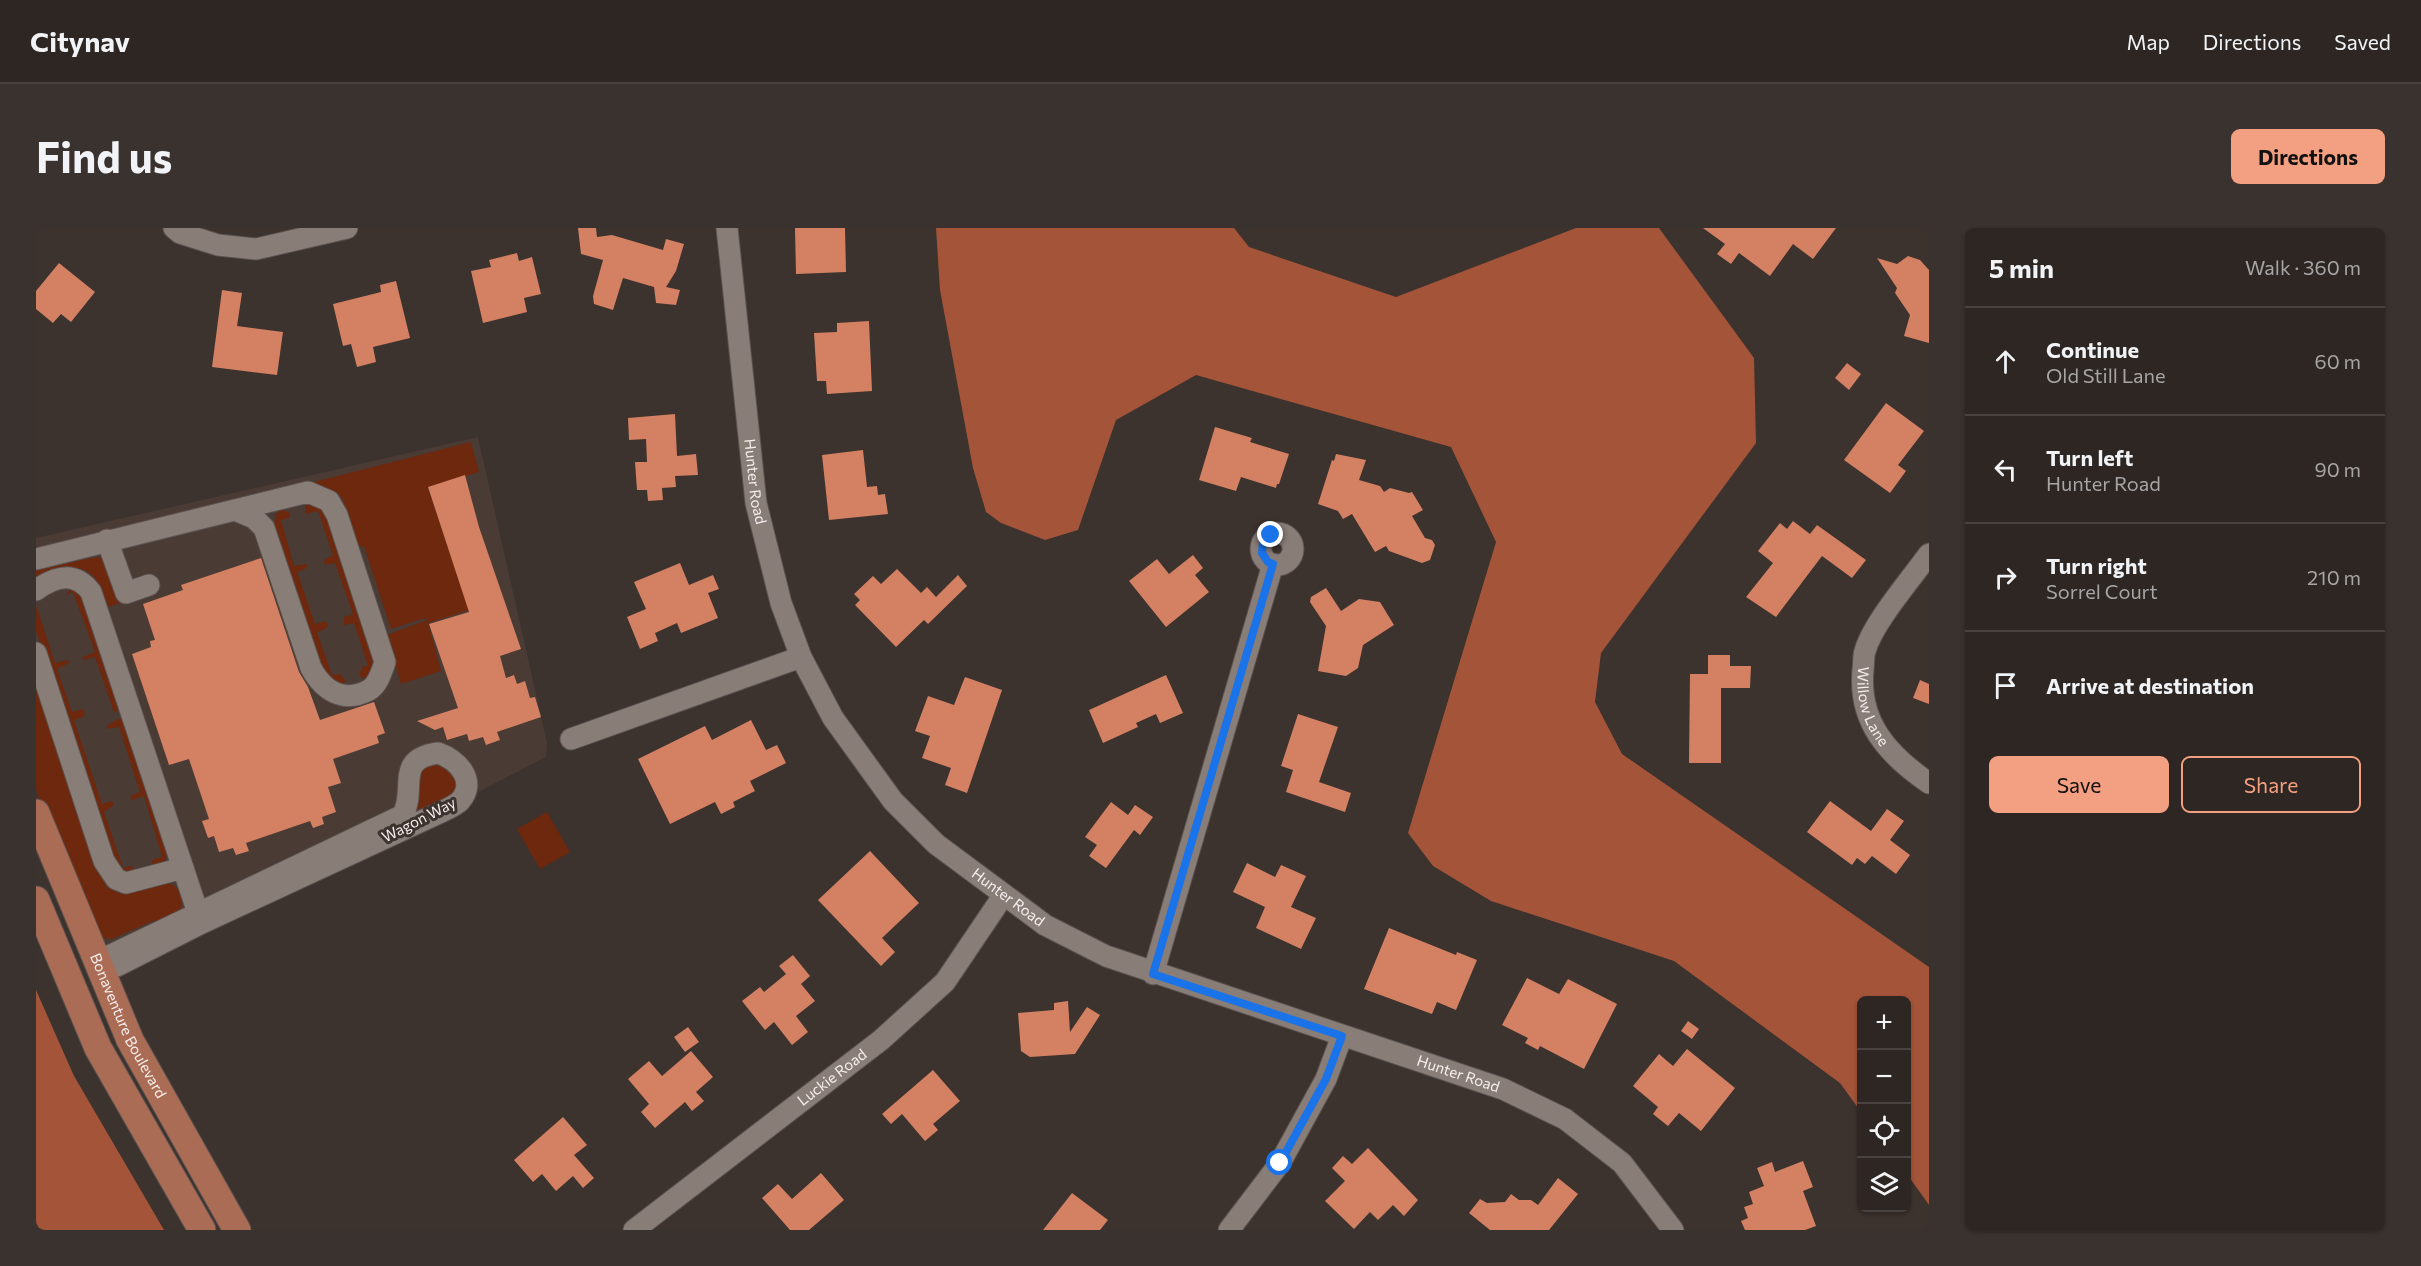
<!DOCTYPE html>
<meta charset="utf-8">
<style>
:root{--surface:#2d2622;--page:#39322f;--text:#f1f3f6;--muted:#a7a5a5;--line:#484340;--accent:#f39f82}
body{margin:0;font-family:Commissioner,sans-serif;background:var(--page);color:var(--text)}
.controls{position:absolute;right:18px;bottom:18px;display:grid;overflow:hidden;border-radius:9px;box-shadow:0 2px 4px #0004}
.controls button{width:54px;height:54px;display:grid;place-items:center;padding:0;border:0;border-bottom:2px solid var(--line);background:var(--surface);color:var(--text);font:30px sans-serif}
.stop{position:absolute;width:18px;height:18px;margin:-14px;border:4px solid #1a73e8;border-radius:50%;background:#fff}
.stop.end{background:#1a73e8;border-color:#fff;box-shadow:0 2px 6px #0008}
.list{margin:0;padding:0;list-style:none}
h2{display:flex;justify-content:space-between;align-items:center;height:78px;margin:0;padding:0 24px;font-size:26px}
h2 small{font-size:20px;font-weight:400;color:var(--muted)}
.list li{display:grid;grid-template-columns:39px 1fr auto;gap:18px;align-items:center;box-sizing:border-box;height:108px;padding:0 24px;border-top:2px solid var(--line)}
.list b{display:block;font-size:22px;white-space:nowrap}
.list p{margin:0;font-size:20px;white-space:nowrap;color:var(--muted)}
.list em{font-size:20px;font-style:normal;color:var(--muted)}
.actions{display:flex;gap:12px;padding:18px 24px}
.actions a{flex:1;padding:14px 0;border:2px solid var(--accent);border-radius:9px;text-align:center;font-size:21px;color:var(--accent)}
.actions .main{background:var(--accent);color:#111}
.icon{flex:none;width:33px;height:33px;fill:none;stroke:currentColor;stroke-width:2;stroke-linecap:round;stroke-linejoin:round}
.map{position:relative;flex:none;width:1893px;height:1002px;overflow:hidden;border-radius:9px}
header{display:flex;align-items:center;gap:36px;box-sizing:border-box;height:84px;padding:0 30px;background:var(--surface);border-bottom:2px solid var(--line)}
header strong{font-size:28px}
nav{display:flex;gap:33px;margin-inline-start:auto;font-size:21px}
.intro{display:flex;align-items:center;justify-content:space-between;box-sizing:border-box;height:144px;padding:0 36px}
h1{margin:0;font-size:42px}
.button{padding:15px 27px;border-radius:9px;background:var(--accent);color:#111;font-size:21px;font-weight:700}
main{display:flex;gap:36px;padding:0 36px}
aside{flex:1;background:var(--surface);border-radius:9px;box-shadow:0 2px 4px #0004}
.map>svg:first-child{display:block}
</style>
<header>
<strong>Citynav</strong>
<nav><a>Map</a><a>Directions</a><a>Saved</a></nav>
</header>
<div class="intro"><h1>Find us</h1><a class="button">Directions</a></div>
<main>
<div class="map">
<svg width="1893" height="1002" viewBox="0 0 1893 1002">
<rect width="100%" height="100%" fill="#3c322e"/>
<polygon fill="#4b3b35" points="442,209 511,515 510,529 423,574 87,735 60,703 0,513 0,310"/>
<g fill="#6d280d">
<polygon points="435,214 443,244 392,260 433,382 392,395 405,443 365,456 351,407 391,392 389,390 355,401 328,318 322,319 307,272 301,264 279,256 278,254"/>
<polygon points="276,276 286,279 292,287 340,431 338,443 330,450 326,450 323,446 327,438 332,438 318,395 308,397 308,389 317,386 299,335 289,337 288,332 297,327 282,283 270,286 269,277"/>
<polygon points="244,281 254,285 254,290 245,292 258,338 270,336 272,338 269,341 261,344 279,396 290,393 292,398 289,401 281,404 296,447 304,446 310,453 307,457 287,450 238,297 240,287"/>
<path d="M68,329L84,375L73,379C68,370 64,357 58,349C43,332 17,343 0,349V342L55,330Z"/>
<polygon points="35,361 46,366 84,482 78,484 59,429 48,432 47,429 59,424 37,364 29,367"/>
<polygon points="0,377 19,435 32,432 33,435 21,441 36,484 47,481 49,486 47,489 38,492 66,576 76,573 78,577 68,584 87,640 96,638 98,641 90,646 80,639 0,403"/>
<path d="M0,443L71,659C80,661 91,665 100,664C110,662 119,655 129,655C145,655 148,673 144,684L123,695L117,693L76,711L61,710L22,627L0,561Z"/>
<path d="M87,489L131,625C129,634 127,637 119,638L115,636L118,631L126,629L108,568L96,572L94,568L104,564L83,499L71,501V497Z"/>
<polygon points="401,531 422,548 419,567 376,589 378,546"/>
<polygon points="511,584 534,624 504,641 481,601"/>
</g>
<g fill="#a45438">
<polygon points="900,0 1198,0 1213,19 1360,69 1540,0 1623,0 1718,130 1720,215 1565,425 1559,474 1586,526 1893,739 1893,977 1871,946 1870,772 1826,772 1825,884 1804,855 1638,733 1455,673 1397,638 1372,605 1460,314 1415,219 1160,147 1080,192 1042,302 1009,312 965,295 950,284 937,240 904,62"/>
<polygon points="0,762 38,848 128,1002 0,1002"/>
</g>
<g fill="#d48063">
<polygon points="542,0 560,0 561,9 576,7 627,22 630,11 648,16 640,43 630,59 644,62 640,77 620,75 618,59 587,50 577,82 558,76 557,68 567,32 545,26"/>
<polygon points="759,0 809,0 810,44 760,46"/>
<polygon points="1667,0 1800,0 1777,31 1757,16 1734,48 1703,25 1695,36 1681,26 1689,16"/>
<polygon points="481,25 483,33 496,29 505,66 488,70 491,84 447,95 435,43 455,39 453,32"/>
<polygon points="1872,28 1884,32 1893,42 1893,115 1868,108 1874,87 1859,65 1861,60 1841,30 1861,36"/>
<polygon points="23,35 59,64 35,94 25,86 17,95 0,81 0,63"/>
<polygon points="360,53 374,110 337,119 340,134 321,139 315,116 307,118 297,76 345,64 344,57"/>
<polygon points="186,62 206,65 201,98 247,104 241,147 176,139"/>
<polygon points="833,93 836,163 791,166 790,153 781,153 778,105 801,104 801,95"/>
<polygon points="1811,135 1825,146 1813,162 1799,150"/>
<polygon points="1850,175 1888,203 1862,237 1870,243 1854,265 1808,232"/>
<polygon points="639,186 641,228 660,226 662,247 639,248 640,259 626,260 627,272 612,273 611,262 601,262 599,234 611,234 610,211 593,212 592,190"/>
<polygon points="1179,199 1216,210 1214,214 1253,226 1243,256 1241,256 1240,260 1205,249 1200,263 1163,252"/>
<polygon points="827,222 831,259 841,258 842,267 849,266 852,286 793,292 786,227"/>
<polygon points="1300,226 1330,232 1323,252 1344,258 1348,264 1354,260 1373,265 1376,264 1387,282 1376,288 1389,310 1396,312 1399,317 1394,332 1386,335 1353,323 1350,318 1339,324 1316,286 1307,291 1302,283 1282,276 1296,232 1298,233"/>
<polygon points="429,247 443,299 485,421 464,428 470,450 478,447 481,456 489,453 494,470 499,469 505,489 461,504 464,512 450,517 447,509 433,513 431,506 411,512 407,499 399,502 381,493 422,480 393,396 433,384 392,259"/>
<polygon points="1757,293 1774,306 1781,297 1830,332 1816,350 1786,328 1740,389 1710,369 1737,335 1722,323 1744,295 1751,301"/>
<polygon points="1157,327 1167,340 1159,347 1173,364 1130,399 1093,353 1121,331 1133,346"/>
<polygon points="225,330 263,444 272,459 284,492 338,474 349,505 341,508 343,515 297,531 305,555 292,559 300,584 286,589 288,596 277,600 274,593 210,615 213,623 200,627 197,620 183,624 178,608 172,610 166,593 173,591 153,531 133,537 96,426 115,419 114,413 119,412 107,376 147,362 145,357"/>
<polygon points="644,335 653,357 677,347 683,361 672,365 682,390 645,405 641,395 619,405 622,413 604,421 591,389 610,381 598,354"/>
<polygon points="861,341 885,365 891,359 900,369 922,347 931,358 892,396 888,392 860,419 819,377 824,372 818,366 837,348 845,356"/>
<polygon points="1290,360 1305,383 1323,371 1344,374 1358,397 1327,417 1322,440 1310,448 1282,443 1290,398 1274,374 1275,369"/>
<polygon points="1672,427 1694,427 1694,438 1715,438 1714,460 1685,460 1685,535 1653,535 1654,446 1672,446"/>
<polygon points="1130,447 1147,485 1124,495 1120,486 1100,495 1102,499 1067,515 1053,482"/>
<polygon points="929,449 966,462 931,565 909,557 915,540 886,530 894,508 879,503 892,468 918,477"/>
<polygon points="1884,452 1893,456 1893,476 1877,470"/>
<polygon points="1262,486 1302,499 1283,554 1315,565 1309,584 1250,564 1257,542 1245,538"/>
<polygon points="715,492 730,522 741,517 750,535 714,553 719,563 697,574 699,579 685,586 679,574 634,596 602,531 669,498 676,512"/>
<polygon points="1794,573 1835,603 1851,581 1868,593 1854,612 1874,627 1860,646 1836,628 1829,636 1821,630 1816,637 1771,604"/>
<polygon points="1075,574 1092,587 1099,577 1117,589 1104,607 1098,602 1070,640 1053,628 1061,617 1049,609"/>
<polygon points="834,623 883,675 846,710 859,724 845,738 782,672"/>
<polygon points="1211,635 1239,649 1245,637 1270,648 1255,679 1280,690 1265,721 1220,700 1229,679 1197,664"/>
<polygon points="1353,700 1420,727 1421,724 1441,732 1420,782 1401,774 1396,786 1328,761"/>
<polygon points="757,727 774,748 765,756 779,773 760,788 772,804 756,817 738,794 729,802 706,773 724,759 728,764 750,746 743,738"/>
<polygon points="1491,750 1523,766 1532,751 1581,776 1548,841 1504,818 1502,822 1489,815 1492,810 1466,797"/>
<polygon points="1032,773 1034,804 1051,779 1064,787 1039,826 994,829 985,823 982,785 1018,782 1018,775"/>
<polygon points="1652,793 1663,801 1656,811 1645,803"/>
<polygon points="652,799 663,814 649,824 638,809"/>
<polygon points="1651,821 1699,860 1665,903 1643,885 1632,898 1617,886 1622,879 1597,858 1623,826 1637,838"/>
<polygon points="655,823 677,849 660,864 668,873 656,883 649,874 619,900 605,884 613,876 592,851 613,833 626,848"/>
<polygon points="897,842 924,873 897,896 902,902 889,913 866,886 855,896 846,886"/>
<polygon points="527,889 551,917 538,927 558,950 547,960 537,948 520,963 506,946 497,954 478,932"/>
<polygon points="1332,920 1382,972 1368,988 1357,977 1342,992 1334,984 1318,1001 1289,973 1309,953 1296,940 1307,928 1316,936"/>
<polygon points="1767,933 1777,959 1767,963 1780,998 1769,1002 1709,1002 1705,993 1712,990 1708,979 1717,976 1713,964 1728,958 1721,940 1736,934 1739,944"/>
<polygon points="785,945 808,972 773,1002 754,1002 726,970 742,956 756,971"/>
<polygon points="1522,950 1542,966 1513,1002 1454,1002 1433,985 1444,971 1451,975 1469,974 1475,966 1483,972 1495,972 1502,977"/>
<polygon points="1036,965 1072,992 1064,1002 1007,1002"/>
</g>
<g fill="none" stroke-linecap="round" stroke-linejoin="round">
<g stroke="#5a514e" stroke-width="23">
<g id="minor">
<polyline points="138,0 144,5 182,17 220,21 311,0"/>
<path id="s1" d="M691,0L720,275L745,375L765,429L797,490L857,573L900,616L1009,697L1070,728L1467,861L1529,891L1586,935L1637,1002"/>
<circle cx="1241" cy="321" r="16"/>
<polyline points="71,312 90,365 113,357"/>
<path id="s2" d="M1893,326C1875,351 1837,395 1829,423C1827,429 1828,436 1827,442C1822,494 1852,527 1893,555"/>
<path d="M0,331L272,264L293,273L301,287L349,434C346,443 342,457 333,462C307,476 287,462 275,440L228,300L218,290L199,282"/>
<path d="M0,362C20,348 39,343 55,364L162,685"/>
<polyline points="0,425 68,633 80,651 90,655 147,640"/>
<polyline points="535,511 765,429"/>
<path d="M402,525C421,531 442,553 424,573C419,578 409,582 403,585L166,695L81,738L63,741L75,727L367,587C381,560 358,531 402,525Z"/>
<polyline points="1117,746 1237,336"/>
<path id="s3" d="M598,1002L845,812L909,754L967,668"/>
<polyline points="1193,1002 1244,935 1290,851 1306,808"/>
</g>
</g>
<g stroke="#5a514e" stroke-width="29">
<g id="major">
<path id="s4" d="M0,585L94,812L201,1002"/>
<polyline points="0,672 62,820 166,1002"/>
</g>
</g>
<use href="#minor" stroke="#897d78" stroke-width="21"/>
<use href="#major" stroke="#ab6c55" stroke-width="27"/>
</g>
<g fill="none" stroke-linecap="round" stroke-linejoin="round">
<polyline stroke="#1a73e8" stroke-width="8" points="1235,307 1227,314 1226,325 1232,334 1237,336 1117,746 1306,808 1290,851 1244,935"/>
</g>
<g text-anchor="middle" stroke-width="6" stroke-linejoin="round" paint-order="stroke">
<g font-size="15" fill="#f5eeec" stroke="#3c322e">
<text dy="5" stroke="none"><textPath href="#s1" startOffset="255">Hunter Road</textPath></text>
<text dy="5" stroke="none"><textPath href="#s2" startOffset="174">Willow Lane</textPath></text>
<text transform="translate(383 592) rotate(-27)" y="5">Wagon Way</text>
<text dy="5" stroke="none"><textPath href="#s1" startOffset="759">Hunter Road</textPath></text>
<text dy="5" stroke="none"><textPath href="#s4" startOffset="232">Bonaventure Boulevard</textPath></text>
<text dy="5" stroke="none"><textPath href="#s1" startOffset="1245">Hunter Road</textPath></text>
<text dy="5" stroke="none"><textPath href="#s3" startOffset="250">Luckie Road</textPath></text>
</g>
</g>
</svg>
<div class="controls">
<button>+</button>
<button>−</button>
<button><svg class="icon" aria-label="locate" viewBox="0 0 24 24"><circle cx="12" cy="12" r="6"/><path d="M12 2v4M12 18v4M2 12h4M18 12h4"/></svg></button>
<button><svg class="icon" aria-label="layers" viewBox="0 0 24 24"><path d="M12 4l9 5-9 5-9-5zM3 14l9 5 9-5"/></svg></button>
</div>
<div class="stop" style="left:1244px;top:935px"></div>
<div class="stop end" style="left:1235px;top:307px"></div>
</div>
<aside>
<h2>5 min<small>Walk · 360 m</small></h2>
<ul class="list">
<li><svg class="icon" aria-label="ahead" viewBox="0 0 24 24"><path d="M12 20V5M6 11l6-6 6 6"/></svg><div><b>Continue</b><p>Old Still Lane</p></div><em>60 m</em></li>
<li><svg class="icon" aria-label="left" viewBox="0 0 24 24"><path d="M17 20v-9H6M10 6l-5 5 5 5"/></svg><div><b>Turn left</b><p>Hunter Road</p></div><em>90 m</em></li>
<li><svg class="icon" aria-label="right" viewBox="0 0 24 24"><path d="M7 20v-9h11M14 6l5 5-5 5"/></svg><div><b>Turn right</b><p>Sorrel Court</p></div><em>210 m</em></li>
<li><svg class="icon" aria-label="arrive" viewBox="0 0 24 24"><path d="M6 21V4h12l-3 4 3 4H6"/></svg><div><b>Arrive at destination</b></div></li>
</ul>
<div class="actions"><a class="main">Save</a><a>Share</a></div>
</aside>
</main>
